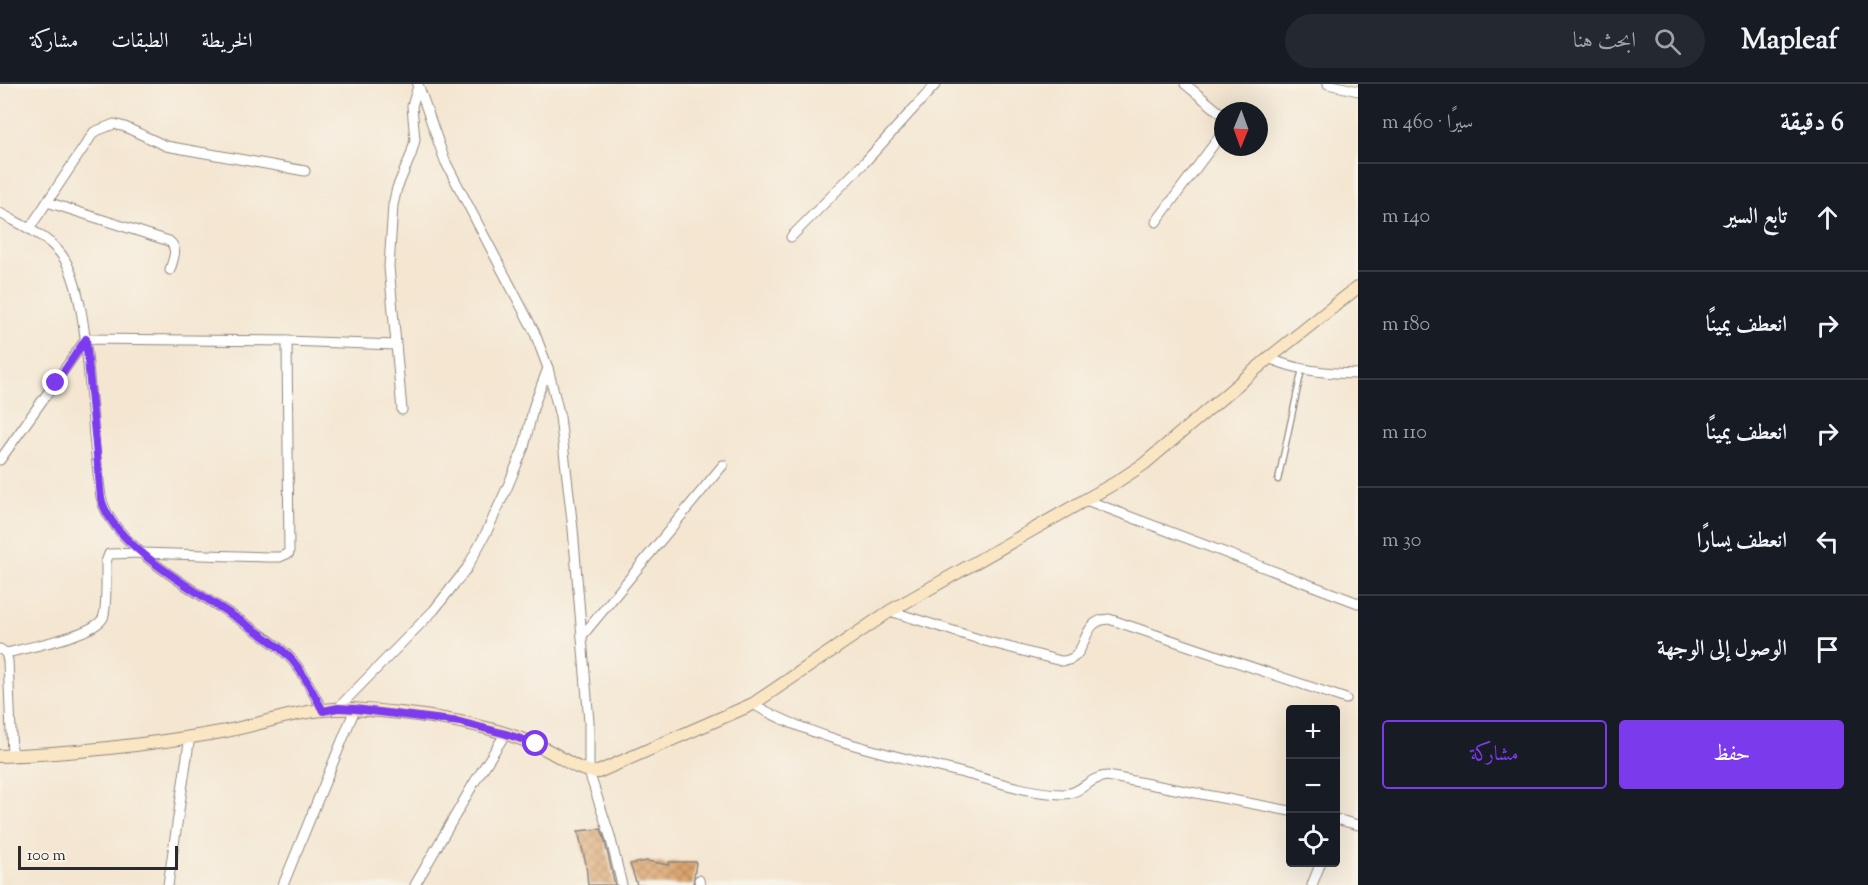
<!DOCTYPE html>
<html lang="ar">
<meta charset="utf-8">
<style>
:root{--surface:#171b24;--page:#242831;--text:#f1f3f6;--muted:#9ea1a6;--line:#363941;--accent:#7c3aed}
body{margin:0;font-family:"Sorts Mill Goudy",Amiri,serif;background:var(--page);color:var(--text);direction:rtl}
.controls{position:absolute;right:18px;bottom:18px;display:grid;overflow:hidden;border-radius:6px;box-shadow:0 6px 24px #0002}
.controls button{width:54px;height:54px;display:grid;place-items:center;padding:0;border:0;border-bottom:2px solid var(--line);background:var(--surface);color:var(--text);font:30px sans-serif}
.compass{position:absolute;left:1214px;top:18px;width:54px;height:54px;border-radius:50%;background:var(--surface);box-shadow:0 6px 24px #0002;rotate:181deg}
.scale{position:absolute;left:18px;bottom:15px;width:160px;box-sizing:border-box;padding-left:6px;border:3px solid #2b2b2b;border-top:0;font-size:16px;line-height:21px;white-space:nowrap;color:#2b2b2b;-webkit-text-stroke:4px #f7f3e8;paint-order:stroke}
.stop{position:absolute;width:18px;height:18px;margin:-14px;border:4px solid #7c3aed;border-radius:50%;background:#fff}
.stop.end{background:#7c3aed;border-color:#fff;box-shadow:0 2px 6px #0008}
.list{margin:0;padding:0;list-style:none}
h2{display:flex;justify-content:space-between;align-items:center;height:78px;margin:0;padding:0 24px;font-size:26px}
h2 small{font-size:20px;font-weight:400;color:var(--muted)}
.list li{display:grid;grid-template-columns:39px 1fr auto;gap:18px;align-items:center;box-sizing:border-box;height:108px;padding:0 24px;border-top:2px solid var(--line)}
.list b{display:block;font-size:22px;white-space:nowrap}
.list em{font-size:20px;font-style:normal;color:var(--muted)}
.actions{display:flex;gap:12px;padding:18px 24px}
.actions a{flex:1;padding:14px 0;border:2px solid var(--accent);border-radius:6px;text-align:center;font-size:21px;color:var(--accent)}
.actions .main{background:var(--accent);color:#fff}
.icon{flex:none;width:33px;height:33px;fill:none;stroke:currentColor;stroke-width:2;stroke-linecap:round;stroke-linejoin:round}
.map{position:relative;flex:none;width:1358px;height:801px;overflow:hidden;direction:ltr}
header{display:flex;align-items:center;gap:36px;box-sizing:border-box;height:84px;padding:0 30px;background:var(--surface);border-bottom:2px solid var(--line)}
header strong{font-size:28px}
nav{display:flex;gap:33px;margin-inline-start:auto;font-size:21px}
.search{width:420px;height:54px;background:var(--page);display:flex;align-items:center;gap:15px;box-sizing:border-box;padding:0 21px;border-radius:33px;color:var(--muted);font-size:22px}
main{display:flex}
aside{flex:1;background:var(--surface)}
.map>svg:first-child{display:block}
</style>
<header>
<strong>Mapleaf</strong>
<div class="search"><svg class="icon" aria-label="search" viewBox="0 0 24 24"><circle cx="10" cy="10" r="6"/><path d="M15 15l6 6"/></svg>ابحث هنا</div>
<nav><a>الخريطة</a><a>الطبقات</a><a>مشاركة</a></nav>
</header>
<main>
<aside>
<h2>6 دقيقة<small>سيرًا · 460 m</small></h2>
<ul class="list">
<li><svg class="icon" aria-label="ahead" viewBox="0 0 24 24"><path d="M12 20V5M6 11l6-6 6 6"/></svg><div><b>تابع السير</b></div><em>140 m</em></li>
<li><svg class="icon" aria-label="right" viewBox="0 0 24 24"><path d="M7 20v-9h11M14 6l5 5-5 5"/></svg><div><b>انعطف يمينًا</b></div><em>180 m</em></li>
<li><svg class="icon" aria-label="right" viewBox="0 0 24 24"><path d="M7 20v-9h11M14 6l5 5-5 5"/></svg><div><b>انعطف يمينًا</b></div><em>110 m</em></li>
<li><svg class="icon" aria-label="left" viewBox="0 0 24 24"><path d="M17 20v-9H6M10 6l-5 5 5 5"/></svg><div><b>انعطف يسارًا</b></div><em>30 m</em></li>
<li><svg class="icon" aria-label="arrive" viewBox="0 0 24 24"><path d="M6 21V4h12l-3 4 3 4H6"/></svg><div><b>الوصول إلى الوجهة</b></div></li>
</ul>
<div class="actions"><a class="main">حفظ</a><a>مشاركة</a></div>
</aside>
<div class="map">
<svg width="1358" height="801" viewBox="0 0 1358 801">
<defs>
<pattern id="building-cross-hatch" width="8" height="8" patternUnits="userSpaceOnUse" patternTransform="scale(1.5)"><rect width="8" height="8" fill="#dba269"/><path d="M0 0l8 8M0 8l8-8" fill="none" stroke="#b28457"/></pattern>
</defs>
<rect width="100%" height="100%" fill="#f7f3e8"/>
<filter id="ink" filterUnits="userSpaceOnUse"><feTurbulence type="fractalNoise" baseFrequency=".0167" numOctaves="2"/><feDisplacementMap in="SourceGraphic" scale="12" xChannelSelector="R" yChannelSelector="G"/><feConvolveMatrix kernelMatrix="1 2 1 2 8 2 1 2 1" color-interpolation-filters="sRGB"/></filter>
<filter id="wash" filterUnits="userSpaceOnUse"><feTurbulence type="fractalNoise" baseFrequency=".008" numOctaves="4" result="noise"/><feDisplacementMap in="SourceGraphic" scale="24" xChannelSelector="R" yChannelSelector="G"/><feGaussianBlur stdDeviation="1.35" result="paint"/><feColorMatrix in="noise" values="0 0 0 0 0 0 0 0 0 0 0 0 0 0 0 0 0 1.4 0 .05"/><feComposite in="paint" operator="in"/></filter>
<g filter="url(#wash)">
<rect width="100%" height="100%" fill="#f4e6d1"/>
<g id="blocks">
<g fill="url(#building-cross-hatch)">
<polygon points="601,745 604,754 615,801 588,801 586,780 578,747"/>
<polygon points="647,777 669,781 669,778 696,778 693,801 637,801 630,780"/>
</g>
</g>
</g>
<g filter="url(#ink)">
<use href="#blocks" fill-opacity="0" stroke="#90887e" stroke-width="1.5"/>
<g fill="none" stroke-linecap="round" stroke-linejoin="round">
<g stroke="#90887e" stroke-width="7">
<polyline id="lane" points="1278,396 1302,285"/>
</g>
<g stroke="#90887e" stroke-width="11">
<g id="street">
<polyline points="418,0 445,77 534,247 548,284 560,333 573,445 589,638 589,688 610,752 622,801"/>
<polyline points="1185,0 1223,31"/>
<polyline points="1328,0 1358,7"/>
<path d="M47,118L169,157C179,165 173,175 170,186"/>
<path d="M0,129C21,141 46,151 61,170C85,201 88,287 92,326C94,356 97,384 101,413C114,473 236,526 282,566C301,582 311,605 323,627"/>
<polyline points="1156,138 1223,48"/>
<polyline points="29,145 94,48 114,40 125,43 166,62 305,87"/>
<polyline points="791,153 864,79 936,0"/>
<path d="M1269,274C1297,287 1327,289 1358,290"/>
<polyline points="402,326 389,183 393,121 397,104 411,71 415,56 412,22 418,2"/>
<polyline points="0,376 86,255 287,257 395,261"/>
<polyline points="1086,416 1358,519"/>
<path d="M890,527L985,557L1061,577C1091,577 1077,536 1109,535L1346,615"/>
<polyline points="582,552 723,381"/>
<polyline points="0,565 6,569 8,577 12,671"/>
<path d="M6,569C26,564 94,551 103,534C107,526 106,489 106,478L109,470L141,469L267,473H280L289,469L287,257"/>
<path d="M753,620C814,656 894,671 963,689C995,697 1028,709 1062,710C1080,711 1089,693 1107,692L1290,727"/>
<polyline points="338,624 434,526 467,484 487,447 507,404 524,363 534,321 548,284"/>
<polyline points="1336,735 1358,741"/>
<polyline points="699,796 700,801"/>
<polyline points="168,801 190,652"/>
<polyline points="283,801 355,625"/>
<polyline points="415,801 474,699 506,649"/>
<polyline points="1312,801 1321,778"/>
</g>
</g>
<g stroke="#90887e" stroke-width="14">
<path id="secondary" d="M0,672C74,669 148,661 221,648C264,640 306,623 351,625C403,628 458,634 507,650C522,655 536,660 549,667C566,676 579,688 598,688L753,620L890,527L1115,399L1144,380L1269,274L1358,203"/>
</g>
<use href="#lane" stroke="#fff" stroke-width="4.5"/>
<use href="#street" stroke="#fff" stroke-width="9"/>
<use href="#secondary" stroke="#fbe6c4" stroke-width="12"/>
</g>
</g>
<g fill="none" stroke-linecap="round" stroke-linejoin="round" filter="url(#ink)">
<path stroke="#7c3aed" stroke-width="8" d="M56,299L86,255L101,414C115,473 236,526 282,566C301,582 311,605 323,627L338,624L355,625L460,638L506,650L536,660"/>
</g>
</svg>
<div class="controls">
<button>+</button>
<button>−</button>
<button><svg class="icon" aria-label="locate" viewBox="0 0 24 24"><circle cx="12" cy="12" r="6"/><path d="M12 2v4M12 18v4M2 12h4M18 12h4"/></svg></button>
</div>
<svg class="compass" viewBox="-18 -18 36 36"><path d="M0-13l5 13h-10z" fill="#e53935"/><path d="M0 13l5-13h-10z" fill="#9ea1a6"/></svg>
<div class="scale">100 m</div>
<div class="stop" style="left:536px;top:660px"></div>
<div class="stop end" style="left:56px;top:299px"></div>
</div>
</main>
